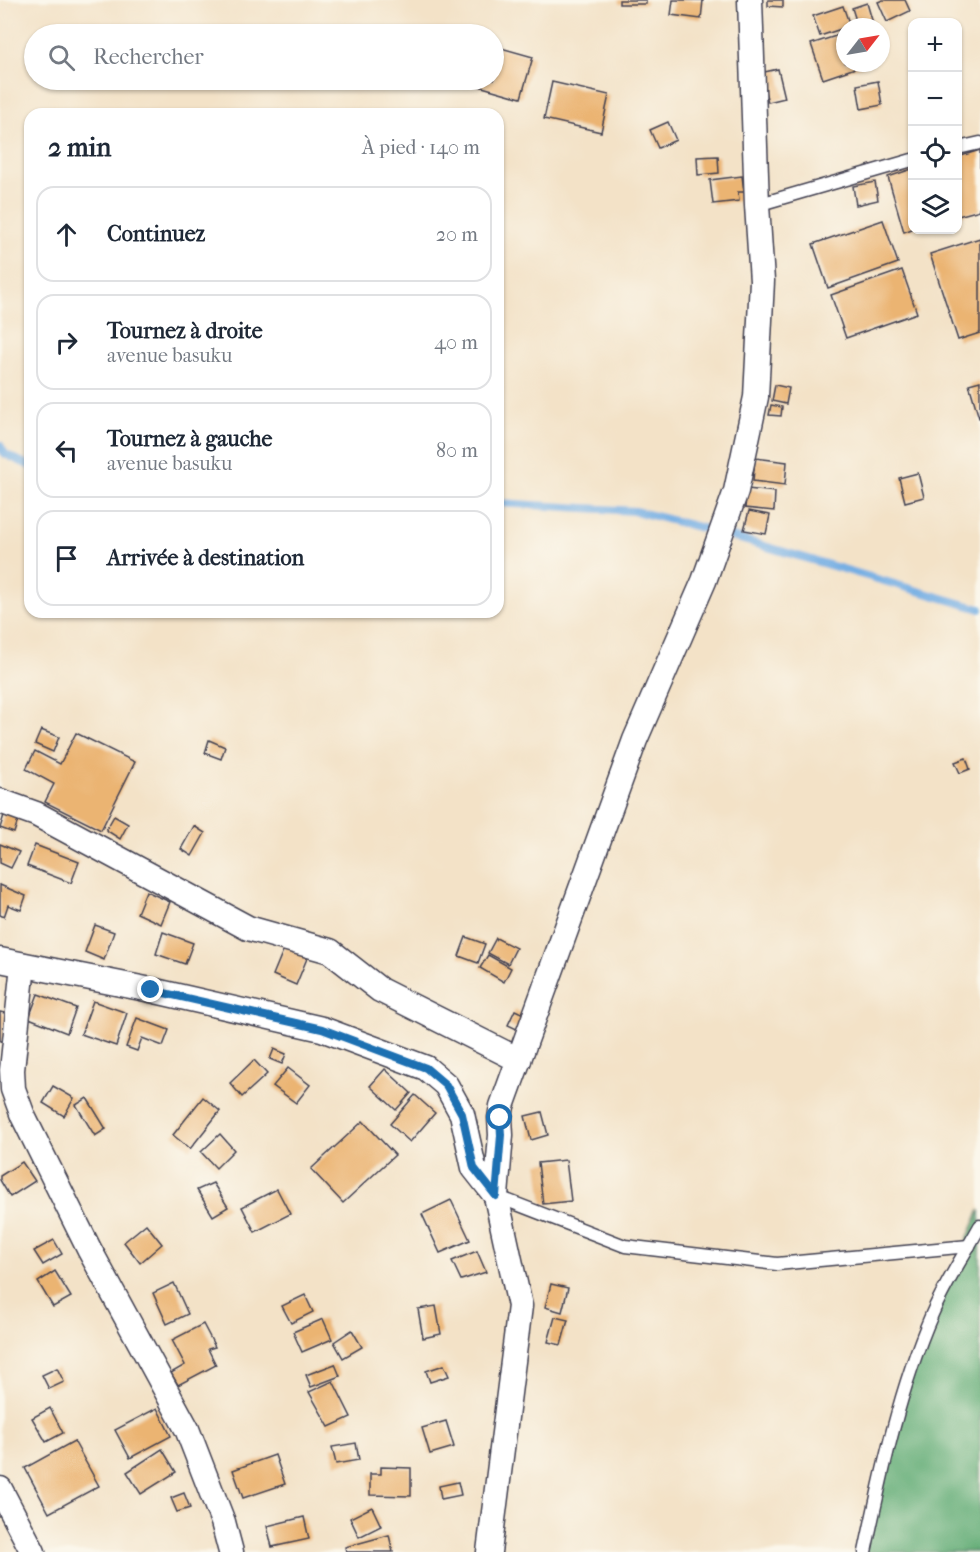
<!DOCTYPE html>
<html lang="fr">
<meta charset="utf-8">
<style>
:root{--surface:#fff;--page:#f6f6f7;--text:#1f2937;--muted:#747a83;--line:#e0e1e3}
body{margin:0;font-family:"IM FELL French Canon",serif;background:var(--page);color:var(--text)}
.controls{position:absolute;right:18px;top:18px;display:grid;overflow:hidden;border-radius:12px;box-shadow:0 2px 4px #0004}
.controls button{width:54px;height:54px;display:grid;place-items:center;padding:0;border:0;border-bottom:2px solid var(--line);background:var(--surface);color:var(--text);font:30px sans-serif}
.compass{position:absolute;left:836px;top:18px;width:54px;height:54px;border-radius:50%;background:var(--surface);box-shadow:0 2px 4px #0004;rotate:59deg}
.stop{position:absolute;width:18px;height:18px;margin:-14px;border:4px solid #1f6fb2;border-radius:50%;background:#fff}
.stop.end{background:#1f6fb2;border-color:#fff;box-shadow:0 2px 6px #0008}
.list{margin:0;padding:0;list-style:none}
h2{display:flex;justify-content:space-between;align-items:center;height:78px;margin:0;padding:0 24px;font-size:26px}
h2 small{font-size:20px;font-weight:400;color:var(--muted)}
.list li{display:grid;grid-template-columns:39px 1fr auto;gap:18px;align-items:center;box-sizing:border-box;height:96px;margin:0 12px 12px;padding:0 12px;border:2px solid var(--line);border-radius:18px}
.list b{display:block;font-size:22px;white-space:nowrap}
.list p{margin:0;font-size:20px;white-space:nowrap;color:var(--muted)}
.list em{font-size:20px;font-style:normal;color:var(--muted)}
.icon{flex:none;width:33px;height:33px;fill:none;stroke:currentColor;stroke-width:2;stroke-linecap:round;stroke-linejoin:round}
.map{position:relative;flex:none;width:980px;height:1552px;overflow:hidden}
.search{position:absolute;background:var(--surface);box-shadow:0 2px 4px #0004;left:24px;top:24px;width:480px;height:66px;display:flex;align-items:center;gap:15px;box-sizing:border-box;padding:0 21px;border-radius:33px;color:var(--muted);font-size:22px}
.panel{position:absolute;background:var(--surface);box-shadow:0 2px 4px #0004;left:24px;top:108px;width:480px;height:510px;border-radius:18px}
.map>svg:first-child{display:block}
</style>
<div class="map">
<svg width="980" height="1552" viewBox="0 0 980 1552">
<rect width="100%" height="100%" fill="#fbf7ec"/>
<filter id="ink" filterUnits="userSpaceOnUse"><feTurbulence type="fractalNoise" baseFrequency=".0167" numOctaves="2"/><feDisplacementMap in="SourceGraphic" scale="12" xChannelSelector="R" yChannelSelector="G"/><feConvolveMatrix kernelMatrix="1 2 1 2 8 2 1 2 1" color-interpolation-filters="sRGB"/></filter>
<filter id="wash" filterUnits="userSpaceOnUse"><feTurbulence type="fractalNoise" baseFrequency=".008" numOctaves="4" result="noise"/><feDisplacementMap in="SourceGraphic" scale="24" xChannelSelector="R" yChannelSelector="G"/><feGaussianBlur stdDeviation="1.35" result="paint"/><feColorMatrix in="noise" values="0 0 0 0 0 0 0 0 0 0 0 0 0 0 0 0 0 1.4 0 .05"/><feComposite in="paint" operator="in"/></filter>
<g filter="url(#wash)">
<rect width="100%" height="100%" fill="#f3e2c7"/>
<polygon fill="#61ac74" stroke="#426758" stroke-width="1.5" points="980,1210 980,1552 865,1552 872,1492 921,1342"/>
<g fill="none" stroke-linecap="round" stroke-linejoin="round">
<g stroke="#73ade3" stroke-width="8">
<polyline points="0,445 5,454 30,466"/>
<polyline points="498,503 635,511 702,528 980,609"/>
</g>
</g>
<g id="blocks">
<g fill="#ebb472">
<rect x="619" y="0" width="27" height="4"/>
<polygon points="673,0 703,0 701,19 671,15"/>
<polygon points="768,0 783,0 783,7 768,6"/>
<polygon points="883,0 905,0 910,11 887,22 878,2"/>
<polygon points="867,3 874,27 858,27 852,8"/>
<polygon points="843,6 850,26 820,36 813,16"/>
<polygon points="845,33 845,63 870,63 823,79 811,44"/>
<polygon points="494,46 533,57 521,98 468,83 469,80 494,80"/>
<polygon points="778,69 785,98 768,102 760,73"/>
<polygon points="878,81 882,105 861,109 857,85"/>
<polygon points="552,82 609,95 601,132 544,119"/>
<polygon points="668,122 676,140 658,148 650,130"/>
<polygon points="980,150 980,210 958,216 958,157"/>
<polygon points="718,156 719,173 698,175 697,157"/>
<polygon points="912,169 912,229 904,232 888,177"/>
<polygon points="742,176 744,192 738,192 739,201 713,204 710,180"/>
<polygon points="875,182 878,200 856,205 853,186"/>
<polygon points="883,220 898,263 828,288 813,244"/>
<polygon points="980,238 980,333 958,340 930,254"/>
<polygon points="902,270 917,313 846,338 831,295"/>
<polygon points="980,381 980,418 979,418 969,384"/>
<polygon points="775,385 789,388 786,404 772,401"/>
<polygon points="771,405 782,407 781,416 769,415"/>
<polygon points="755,458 787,462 785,485 753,481"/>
<polygon points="918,473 924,497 905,502 899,478"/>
<polygon points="747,489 775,492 774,511 745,508"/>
<polygon points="749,511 770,515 766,534 744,530"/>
<polygon points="41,730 59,737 53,752 35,744"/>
<polygon points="76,733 135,762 101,830 45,802 54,784 26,769 35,751 60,764"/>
<polygon points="209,740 225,747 221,759 205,753"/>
<polygon points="966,758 970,769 960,773 955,762"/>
<polygon points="5,812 19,817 14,833 0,828"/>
<polygon points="114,816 128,824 120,839 106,830"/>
<polygon points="194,826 205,833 192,856 181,849"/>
<polygon points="0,844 19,852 11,868 0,863"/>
<polygon points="35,845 79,862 71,883 27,866"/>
<polygon points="0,885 26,896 21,910 8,905 4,917 0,915"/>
<polygon points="146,891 170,902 161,924 137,913"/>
<polygon points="95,925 114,932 104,960 85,952"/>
<polygon points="163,932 193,943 185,964 156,954"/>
<polygon points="466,937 485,944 478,963 459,956"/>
<polygon points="496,938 516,948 508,964 488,953"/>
<polygon points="285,946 308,956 296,985 273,975"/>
<polygon points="488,955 511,968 504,982 480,968"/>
<polygon points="38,994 76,1008 67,1033 29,1018"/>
<polygon points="93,1001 127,1013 116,1046 81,1034"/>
<polygon points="515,1010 530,1017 523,1032 508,1025"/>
<polygon points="0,1012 5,1013 4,1041 0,1041"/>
<polygon points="137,1018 169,1030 163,1046 142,1038 137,1051 126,1047"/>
<polygon points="274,1049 286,1054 282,1064 270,1059"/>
<polygon points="254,1060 267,1074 242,1097 230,1083"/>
<polygon points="288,1068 310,1085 296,1103 273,1086"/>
<polygon points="385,1069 411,1093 396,1110 370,1086"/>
<polygon points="53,1086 74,1098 64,1116 43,1103"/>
<polygon points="415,1095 435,1113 410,1142 390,1124"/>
<polygon points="203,1097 220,1111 190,1149 173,1135"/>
<polygon points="87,1098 106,1129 95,1136 76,1105"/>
<polygon points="542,1112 548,1135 531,1140 525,1116"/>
<polygon points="363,1121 395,1155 343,1203 311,1169"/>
<polygon points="220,1134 234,1150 216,1168 201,1152"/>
<polygon points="566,1160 571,1201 543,1204 538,1163"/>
<polygon points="22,1162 35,1181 10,1197 0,1180 0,1176"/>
<polygon points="213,1183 228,1207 213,1216 197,1190"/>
<polygon points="277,1189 290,1214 255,1232 242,1207"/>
<polygon points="451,1200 470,1240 440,1253 422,1214"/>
<polygon points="146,1224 162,1244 140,1263 124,1242"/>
<polygon points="54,1240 62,1254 43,1265 34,1251"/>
<polygon points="477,1251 486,1272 461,1280 452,1261"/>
<polygon points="55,1271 71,1297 53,1307 38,1282"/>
<polygon points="174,1283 188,1314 167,1324 153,1293"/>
<polygon points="551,1284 568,1288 562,1312 545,1307"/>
<polygon points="305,1295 313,1312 291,1323 282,1306"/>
<polygon points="436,1306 441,1334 423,1338 418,1309"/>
<polygon points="555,1317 568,1320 561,1345 548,1342"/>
<polygon points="323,1319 332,1339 302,1352 293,1332"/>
<polygon points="203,1324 215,1347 208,1349 216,1365 178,1385 171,1373 185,1365 172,1340"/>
<polygon points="352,1330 362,1347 343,1358 334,1342"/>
<polygon points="335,1364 340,1376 311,1387 306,1375"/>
<polygon points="444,1365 449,1376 430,1382 426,1371"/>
<polygon points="57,1368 64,1382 49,1389 42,1375"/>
<polygon points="333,1381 351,1417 329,1427 309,1392"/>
<polygon points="50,1408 63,1433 46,1442 32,1418"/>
<polygon points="157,1408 171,1436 130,1458 115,1430"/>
<polygon points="446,1421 454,1447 430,1454 422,1428"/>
<polygon points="74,1441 99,1486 49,1513 25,1468"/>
<polygon points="356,1443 359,1460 336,1464 332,1447"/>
<polygon points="162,1449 176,1472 141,1494 127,1472"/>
<polygon points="275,1455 285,1484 243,1498 233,1470"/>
<polygon points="381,1467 411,1468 411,1496 370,1495 370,1474 381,1474"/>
<polygon points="458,1482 461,1495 441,1499 439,1486"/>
<polygon points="184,1493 190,1508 177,1512 171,1498"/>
<polygon points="372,1507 381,1526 359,1537 350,1518"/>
<polygon points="304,1517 309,1539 272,1547 267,1526"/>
<polygon points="389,1535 393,1552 346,1552 345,1547"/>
</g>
</g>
</g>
<g filter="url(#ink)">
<use href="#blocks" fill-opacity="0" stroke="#413f50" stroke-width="1.5"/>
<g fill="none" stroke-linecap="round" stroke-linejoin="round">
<g stroke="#413f50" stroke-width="15">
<g id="service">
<polyline points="958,148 980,143"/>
<polyline points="757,205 912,160"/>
<polyline points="496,1196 625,1246 777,1264 969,1246"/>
<path d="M865,1552C882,1472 899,1390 932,1314C945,1284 964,1255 980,1226"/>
</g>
</g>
<g stroke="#413f50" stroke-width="27">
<g id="minor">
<polyline points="0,801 36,814 248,928 330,951 380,990 519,1060"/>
<polyline points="0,960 151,990 322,1029 426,1068 446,1085 462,1114 474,1168 496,1196"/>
<polyline points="23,965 12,1070 13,1089 23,1116 89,1249 187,1429 223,1522 231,1552"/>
<polyline points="0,1489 33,1552"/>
<polyline points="489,1552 520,1306 496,1196 501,1135 500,1118 502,1106 635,740 704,581 736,491 756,397 762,281 757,205 750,0"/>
</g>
</g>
<use href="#service" stroke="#fff" stroke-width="12"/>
<use href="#minor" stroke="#fff" stroke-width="24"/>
</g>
</g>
<g fill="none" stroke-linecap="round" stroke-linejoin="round" filter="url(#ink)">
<polyline stroke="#1f6fb2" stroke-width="8" points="151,990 322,1029 426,1068 446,1085 462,1114 474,1168 496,1196 501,1135 500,1118"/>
</g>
</svg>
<div class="controls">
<button>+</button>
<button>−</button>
<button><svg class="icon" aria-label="locate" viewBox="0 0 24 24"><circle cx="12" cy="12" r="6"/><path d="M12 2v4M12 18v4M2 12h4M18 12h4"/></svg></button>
<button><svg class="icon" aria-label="layers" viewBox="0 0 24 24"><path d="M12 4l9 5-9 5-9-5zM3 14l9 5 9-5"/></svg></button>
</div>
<svg class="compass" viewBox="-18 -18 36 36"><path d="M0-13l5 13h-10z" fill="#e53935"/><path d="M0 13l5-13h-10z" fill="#747a83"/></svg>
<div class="stop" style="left:500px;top:1118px"></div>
<div class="stop end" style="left:151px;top:990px"></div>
<div class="search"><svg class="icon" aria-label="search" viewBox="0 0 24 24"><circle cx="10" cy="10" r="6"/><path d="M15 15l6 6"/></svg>Rechercher</div>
<section class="panel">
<h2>2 min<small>À pied · 140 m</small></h2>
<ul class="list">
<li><svg class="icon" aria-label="ahead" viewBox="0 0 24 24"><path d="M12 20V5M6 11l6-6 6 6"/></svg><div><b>Continuez</b></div><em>20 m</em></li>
<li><svg class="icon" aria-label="right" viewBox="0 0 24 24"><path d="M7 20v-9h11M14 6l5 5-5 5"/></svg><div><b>Tournez à droite</b><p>avenue basuku</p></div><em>40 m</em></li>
<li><svg class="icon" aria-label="left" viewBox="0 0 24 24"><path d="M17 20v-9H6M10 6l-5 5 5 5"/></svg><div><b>Tournez à gauche</b><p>avenue basuku</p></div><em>80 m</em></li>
<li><svg class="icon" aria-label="arrive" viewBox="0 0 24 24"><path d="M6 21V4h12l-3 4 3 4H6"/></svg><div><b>Arrivée à destination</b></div></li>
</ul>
</section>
</div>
